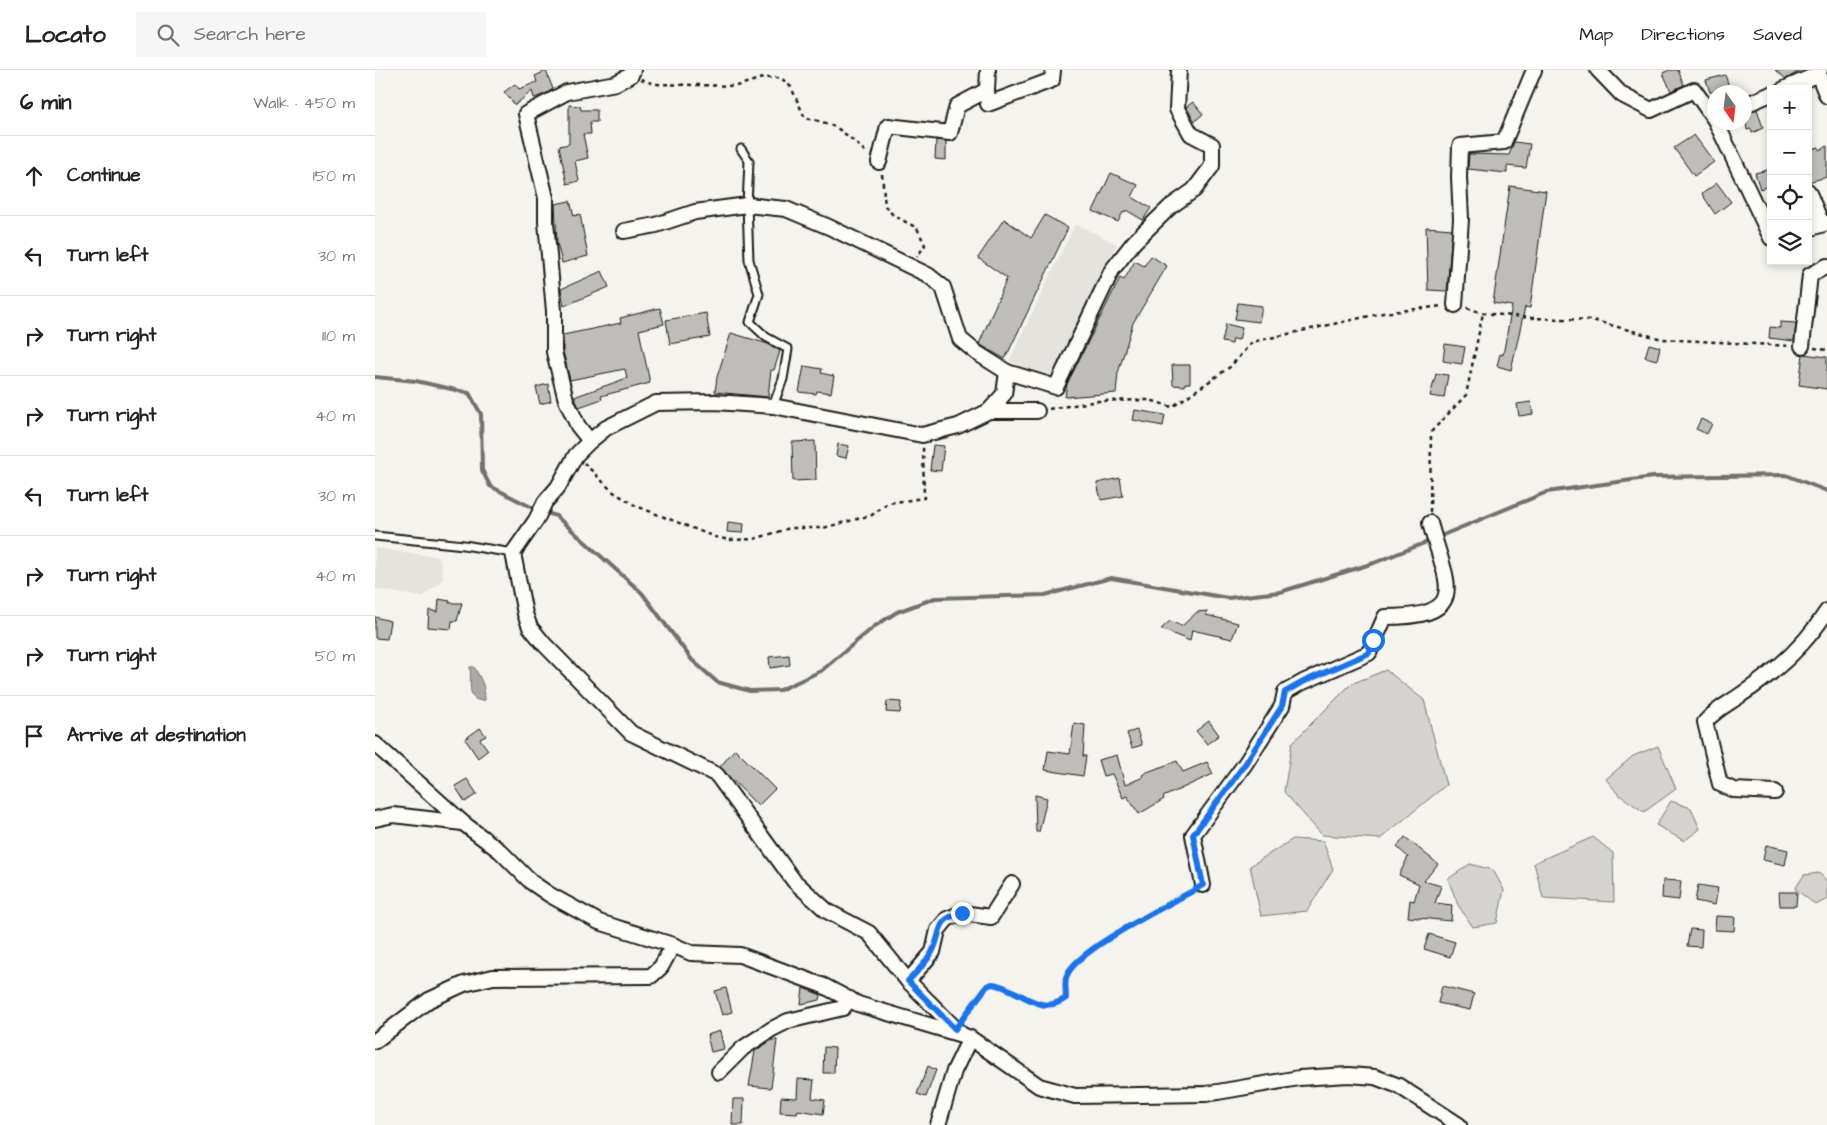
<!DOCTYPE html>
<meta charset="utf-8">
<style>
:root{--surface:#fff;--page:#f6f6f6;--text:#222;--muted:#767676;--line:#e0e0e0}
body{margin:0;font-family:"Architects Daughter",sans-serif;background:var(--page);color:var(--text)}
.controls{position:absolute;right:15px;top:15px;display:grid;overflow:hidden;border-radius:0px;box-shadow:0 2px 8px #0003}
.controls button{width:45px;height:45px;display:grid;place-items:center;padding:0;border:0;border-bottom:1px solid var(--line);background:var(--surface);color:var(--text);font:25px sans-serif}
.compass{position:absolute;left:1332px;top:15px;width:45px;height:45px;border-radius:50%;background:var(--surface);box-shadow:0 2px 8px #0003;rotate:166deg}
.stop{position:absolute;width:15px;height:15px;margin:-11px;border:4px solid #1a73e8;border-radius:50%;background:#fff}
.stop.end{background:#1a73e8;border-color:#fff;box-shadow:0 1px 5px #0008}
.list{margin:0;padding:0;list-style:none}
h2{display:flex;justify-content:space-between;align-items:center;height:65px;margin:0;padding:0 20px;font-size:21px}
h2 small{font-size:16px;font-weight:400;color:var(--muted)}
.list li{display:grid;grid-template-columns:32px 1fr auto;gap:15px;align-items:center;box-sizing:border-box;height:80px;padding:0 20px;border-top:1px solid var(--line)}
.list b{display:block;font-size:19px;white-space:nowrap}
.list em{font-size:16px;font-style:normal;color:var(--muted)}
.icon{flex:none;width:28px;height:28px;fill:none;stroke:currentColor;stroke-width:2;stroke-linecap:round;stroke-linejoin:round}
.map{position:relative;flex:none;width:1452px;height:1055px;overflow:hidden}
header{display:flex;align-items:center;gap:30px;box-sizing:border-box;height:70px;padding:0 25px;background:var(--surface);border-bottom:1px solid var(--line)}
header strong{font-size:24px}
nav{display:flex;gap:28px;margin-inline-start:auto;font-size:18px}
.search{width:350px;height:45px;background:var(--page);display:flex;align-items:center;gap:12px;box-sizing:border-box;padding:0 18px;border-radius:0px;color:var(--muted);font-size:19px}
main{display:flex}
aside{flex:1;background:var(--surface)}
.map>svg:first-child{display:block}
</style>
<header>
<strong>Locato</strong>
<div class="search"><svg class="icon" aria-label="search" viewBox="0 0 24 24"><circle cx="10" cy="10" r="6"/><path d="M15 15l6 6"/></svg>Search here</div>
<nav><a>Map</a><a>Directions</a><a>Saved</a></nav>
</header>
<main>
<aside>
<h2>6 min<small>Walk · 450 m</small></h2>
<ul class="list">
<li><svg class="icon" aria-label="ahead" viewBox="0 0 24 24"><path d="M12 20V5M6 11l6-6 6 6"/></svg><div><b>Continue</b></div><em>150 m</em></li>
<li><svg class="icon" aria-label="left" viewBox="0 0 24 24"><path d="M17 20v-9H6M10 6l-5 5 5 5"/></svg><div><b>Turn left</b></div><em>30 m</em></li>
<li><svg class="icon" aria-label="right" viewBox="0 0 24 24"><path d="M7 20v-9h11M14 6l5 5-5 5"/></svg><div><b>Turn right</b></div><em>110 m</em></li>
<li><svg class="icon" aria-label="right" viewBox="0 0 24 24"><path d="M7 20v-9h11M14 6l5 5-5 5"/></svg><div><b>Turn right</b></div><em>40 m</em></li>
<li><svg class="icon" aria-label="left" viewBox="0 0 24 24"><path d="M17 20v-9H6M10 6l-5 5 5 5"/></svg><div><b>Turn left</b></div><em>30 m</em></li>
<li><svg class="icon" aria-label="right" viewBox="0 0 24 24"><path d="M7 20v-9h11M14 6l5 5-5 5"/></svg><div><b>Turn right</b></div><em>40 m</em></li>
<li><svg class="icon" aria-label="right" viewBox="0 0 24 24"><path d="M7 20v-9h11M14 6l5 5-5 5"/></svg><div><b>Turn right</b></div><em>50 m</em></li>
<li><svg class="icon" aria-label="arrive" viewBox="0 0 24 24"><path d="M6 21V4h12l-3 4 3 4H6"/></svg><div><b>Arrive at destination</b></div></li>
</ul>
</aside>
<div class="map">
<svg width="1452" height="1055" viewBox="0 0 1452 1055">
<rect width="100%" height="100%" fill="#f4f3ee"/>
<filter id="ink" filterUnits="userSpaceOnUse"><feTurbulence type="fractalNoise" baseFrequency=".02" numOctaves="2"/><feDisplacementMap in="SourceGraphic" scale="10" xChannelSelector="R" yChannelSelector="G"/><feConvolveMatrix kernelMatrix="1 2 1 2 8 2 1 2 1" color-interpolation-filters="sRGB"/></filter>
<g filter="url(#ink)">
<g fill="#e4e3de">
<polygon points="700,154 742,174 676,311 634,291"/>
<polygon points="0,478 64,487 69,509 47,527 0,519"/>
</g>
<g fill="#d4d3cf" stroke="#787876">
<polygon points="1011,600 1049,630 1071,715 1005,769 947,765 909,722 917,673 976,614"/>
<polygon points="1283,676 1301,719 1269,742 1243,724 1231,709 1258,686"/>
<polygon points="1296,731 1316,738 1325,759 1309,771 1281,755"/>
<polygon points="1218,767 1238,783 1239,832 1168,828 1159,793"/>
<polygon points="918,769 948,771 958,799 932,841 886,846 875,796"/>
<polygon points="1095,794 1118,800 1129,820 1122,853 1098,857 1083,835 1073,809"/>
<polygon points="1444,803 1452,811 1452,829 1441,835 1420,819 1429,805"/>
</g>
<path fill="#abaaa6" stroke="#72716f" d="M95,597H99C106,609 110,615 110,630C90,634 97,610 95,597Z"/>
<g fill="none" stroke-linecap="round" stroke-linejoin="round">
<g stroke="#72716f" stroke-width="4">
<polyline points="0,307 41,311 94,323 106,344 107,400 115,416 160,439 181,446 267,523 317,590 342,612 375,621 405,620 446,601 500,556 522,542 560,528 670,525 736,508 853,528 905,522 999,493 1057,470"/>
<polyline points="1063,467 1172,422 1278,407 1411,405 1452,421"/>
</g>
</g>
<g fill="#bebdba" stroke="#1c1c1c">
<polygon points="1294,0 1303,0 1309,15 1296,21 1288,3"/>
<polygon points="1400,0 1426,0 1411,9"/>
<polygon points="171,1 178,19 170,24 159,28 157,21 140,35 129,22 140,14 144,19 162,12 160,6"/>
<polygon points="1350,5 1356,22 1335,22 1331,10"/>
<polygon points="818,32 828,44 820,51 811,37"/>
<polygon points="194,35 205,36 206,40 222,40 222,52 215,52 216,64 208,64 213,88 200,91 204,111 192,114 184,76 194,74"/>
<polygon points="1382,39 1388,58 1377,63 1376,59 1372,60 1370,44"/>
<polygon points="1319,65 1339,92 1319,106 1299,78"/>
<polygon points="561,70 571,71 571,90 560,89"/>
<polygon points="1139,72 1155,74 1151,98 1132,96 1132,103 1093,99 1094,84 1134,85"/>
<polygon points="1452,76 1452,107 1433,112 1433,80 1444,77 1444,80"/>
<polygon points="1396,99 1396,115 1385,119 1380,103"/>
<polygon points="736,103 763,115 757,127 776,138 768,150 751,140 750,143 748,142 743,152 718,141"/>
<polygon points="1342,113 1356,132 1340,144 1327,124"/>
<polygon points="1135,116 1171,121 1155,238 1150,237 1136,300 1122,296 1125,284 1128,285 1137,236 1118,233"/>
<polygon points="195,131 199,146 205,144 213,186 187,193 182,173 180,134"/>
<polygon points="670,145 693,158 630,289 604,274 632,208 603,188 629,149 656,168"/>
<polygon points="1051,157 1077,159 1072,221 1053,220"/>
<polygon points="776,186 792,196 758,253 743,303 741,323 690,327 692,314 745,208 749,210 760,191 769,196"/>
<polygon points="227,201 234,217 189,236 186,219"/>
<polygon points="863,233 887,236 884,252 860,249"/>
<polygon points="285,238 289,254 264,260 275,313 226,326 227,329 204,337 199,327 252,308 250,299 195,310 188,281 188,265 246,253 245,248"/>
<polygon points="331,243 335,267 295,274 291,250"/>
<polygon points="1405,252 1421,253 1419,271 1394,268 1395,257 1405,258"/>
<polygon points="851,254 867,258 864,270 858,269 857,274 847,272"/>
<polygon points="356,263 393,274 405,281 399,300 396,300 393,327 340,322 342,307"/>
<polygon points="1070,274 1090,277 1087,294 1068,291"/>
<polygon points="1274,274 1285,277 1282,290 1270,287"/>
<polygon points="1428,284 1452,287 1452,319 1424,315"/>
<polygon points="797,295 815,295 815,313 810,313 810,316 798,315"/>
<polygon points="429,296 447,299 446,303 459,306 456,323 442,321 441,324 424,322"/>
<polygon points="1061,304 1073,305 1069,328 1055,326"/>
<polygon points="173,314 176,331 165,334 161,317"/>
<polygon points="1156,332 1158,344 1144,346 1142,334"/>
<polygon points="760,340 790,345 788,356 758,350"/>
<polygon points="1326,349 1337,354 1332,364 1321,359"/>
<polygon points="440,371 441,410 418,411 417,372"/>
<polygon points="463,374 474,376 471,388 461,386"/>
<polygon points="558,375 569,376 566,401 555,400"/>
<polygon points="745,408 748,426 726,430 722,413"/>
<polygon points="353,452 369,454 368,463 352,462"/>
<polygon points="64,529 75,531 74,533 87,533 82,551 77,551 76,559 53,557 54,540 63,542"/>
<polygon points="832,541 831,545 863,553 857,569 817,560 815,571 786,559 795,551 807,556 822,542"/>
<polygon points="0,547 15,551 12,569 0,568"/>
<polygon points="414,585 415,595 395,598 394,587"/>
<polygon points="512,631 526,632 525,643 511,642"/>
<polygon points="834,651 844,665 832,674 821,661"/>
<polygon points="699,653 710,655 708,686 711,686 708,706 670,700 673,681 695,684"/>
<polygon points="105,658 111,666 105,669 113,680 103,688 90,669"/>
<polygon points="762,660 767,675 757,678 752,663"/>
<polygon points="360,679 400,719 383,736 345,697"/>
<polygon points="742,685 750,715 768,707 767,705 772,702 802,691 808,702 832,692 838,704 788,727 789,729 764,744 752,726 748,728 737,704 728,706 723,690"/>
<polygon points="92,709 102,724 90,732 80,716"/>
<polygon points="660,725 672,728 664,762 661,762"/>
<polygon points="1030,767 1063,794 1049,811 1066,816 1060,833 1077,835 1076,851 1033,847 1035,830 1039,831 1044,814 1024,805 1033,787 1022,777"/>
<polygon points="1391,775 1413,780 1410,795 1388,790"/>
<polygon points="1288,810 1306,811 1304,830 1287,828"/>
<polygon points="1323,815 1343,818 1340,835 1320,831"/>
<polygon points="1404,822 1422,822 1421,836 1405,836"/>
<polygon points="1341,846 1360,847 1359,861 1340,860"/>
<polygon points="1315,859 1327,860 1326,877 1312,876"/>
<polygon points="1054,864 1080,872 1075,887 1049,879"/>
<polygon points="1067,916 1099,924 1095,940 1063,933"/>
<polygon points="351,918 357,942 347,945 340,921"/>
<polygon points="428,918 446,925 445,930 426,934"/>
<polygon points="345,961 349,979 336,982 332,965"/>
<polygon points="397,970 402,970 396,1018 374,1016 380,981"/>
<polygon points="449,977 460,978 459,1003 448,1003"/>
<polygon points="553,996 561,1000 551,1027 542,1024"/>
<polygon points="423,1009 439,1010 437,1028 450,1030 448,1044 423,1040 422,1043 405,1042 406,1027 422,1028"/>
<polygon points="358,1029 369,1029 368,1055 357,1055"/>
</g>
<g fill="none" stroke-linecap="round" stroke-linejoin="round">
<g stroke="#1c1c1c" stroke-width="11">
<g id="service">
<polyline points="366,79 374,91 372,135 374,190 384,224 375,252 391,267 413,279 408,309 398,336"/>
<polyline points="0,466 89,475 138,483"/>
</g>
</g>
<g stroke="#1c1c1c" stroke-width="18">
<g id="minor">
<polyline points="258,0 256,5 241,13 192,22 151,44 171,128 171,152 179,241 179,282 191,330 203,356 215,371 201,385 183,417 170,432 161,450 138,483 150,544 155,557 169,574 256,663 342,705 419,811 452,841 494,863 533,911 587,965"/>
<polyline points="1223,0 1247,25 1276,40 1319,20 1340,50"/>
<polyline points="1443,4 1452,26"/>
<polyline points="1409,19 1443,4 1445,0"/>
<polyline points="612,20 613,0"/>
<polyline points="1370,35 1396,24"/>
<polyline points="1341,52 1396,168"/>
<polyline points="504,92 513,56 575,63 582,36 612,20 613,34 677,10 678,0"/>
<polyline points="1433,121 1447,154"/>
<polyline points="1433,159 1452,153"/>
<polyline points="249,161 281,155 320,142 372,135 411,139 454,157 553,205 568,217 585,269 602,283 632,302"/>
<polyline points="1080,235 1086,149 1084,107 1085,76 1129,72 1159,0"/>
<polyline points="1427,276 1435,205 1452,196"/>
<polyline points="614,341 629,324 632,302 681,317 737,200 759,172 795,137 819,120 837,96 837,75 816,64 802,39 804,0"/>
<polyline points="215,371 231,358 281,333 340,332 398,336 547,365 583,356 614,341 662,341"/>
<polyline points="0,674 88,753 125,781 156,812 175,825 224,852 298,875 316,883 365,885 449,916 483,934 587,965 595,968 664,1016 700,1026 831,1024 924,1008 974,1005 1000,1007 1024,1016 1084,1055"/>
<path d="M1400,722L1359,720L1345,714L1330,652C1341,639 1353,634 1367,624C1399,603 1431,574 1452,541"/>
<polyline points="0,749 18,745 88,753"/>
<path d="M828,815L818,765L870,694L907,636L910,622L928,612L994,583L1010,547C1098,547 1071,513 1055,453"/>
<polyline points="533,911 558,882 563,860 572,849 587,843 616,847 637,814"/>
<polyline points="0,971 54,930 89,914 118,907 276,906 286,897 298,875"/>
<polyline points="344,1002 368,978 397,959 413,951 468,938 475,929"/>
<polyline points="563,1055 579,1001 595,968"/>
</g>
</g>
<g stroke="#1c1c1c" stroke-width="2.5" stroke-dasharray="4 4" stroke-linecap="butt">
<path d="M266,9L279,14L361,16L388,8H406L416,17L430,48C464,54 469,63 493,84"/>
<polyline points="507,104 510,136 518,145 542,158 550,175 542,187"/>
<polyline points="1092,238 1108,243 1157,248 1217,250 1287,269 1416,276"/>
<polyline points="1439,278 1452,280"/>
<polyline points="674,339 723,331 775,330 797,337 855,297 877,272 1008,243 1067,236"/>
<polyline points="209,393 237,421 261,436 340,467 355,470 379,469 415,458 448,458 497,445 513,433 549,428 548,376"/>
<polyline points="1055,442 1056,362 1091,325 1108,243"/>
<path d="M588,949L612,916L617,913C644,917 663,948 691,928C691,921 689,911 692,905C703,878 791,837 819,821"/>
</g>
<use href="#service" stroke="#fdfcf7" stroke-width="7"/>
<use href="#minor" stroke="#fdfcf7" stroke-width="14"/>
</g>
</g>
<g fill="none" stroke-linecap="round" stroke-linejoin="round" filter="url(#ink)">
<path stroke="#1a73e8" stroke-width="6" d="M587,843C558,849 568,865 556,884C550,894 541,903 533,911L580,959L612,916L617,914C645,917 663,948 691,928C691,921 689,911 692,905C703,878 800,832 828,815L818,765L870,694L907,636L910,622L928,612L994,583L998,570"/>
</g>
</svg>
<div class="controls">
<button>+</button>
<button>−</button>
<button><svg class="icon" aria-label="locate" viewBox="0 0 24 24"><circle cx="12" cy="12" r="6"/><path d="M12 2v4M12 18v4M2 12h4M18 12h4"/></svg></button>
<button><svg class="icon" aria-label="layers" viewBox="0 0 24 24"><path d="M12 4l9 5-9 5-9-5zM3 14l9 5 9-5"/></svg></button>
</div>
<svg class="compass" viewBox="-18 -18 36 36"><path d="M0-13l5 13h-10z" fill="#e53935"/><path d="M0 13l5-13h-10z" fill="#767676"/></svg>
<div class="stop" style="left:998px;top:570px"></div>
<div class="stop end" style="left:587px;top:843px"></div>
</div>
</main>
